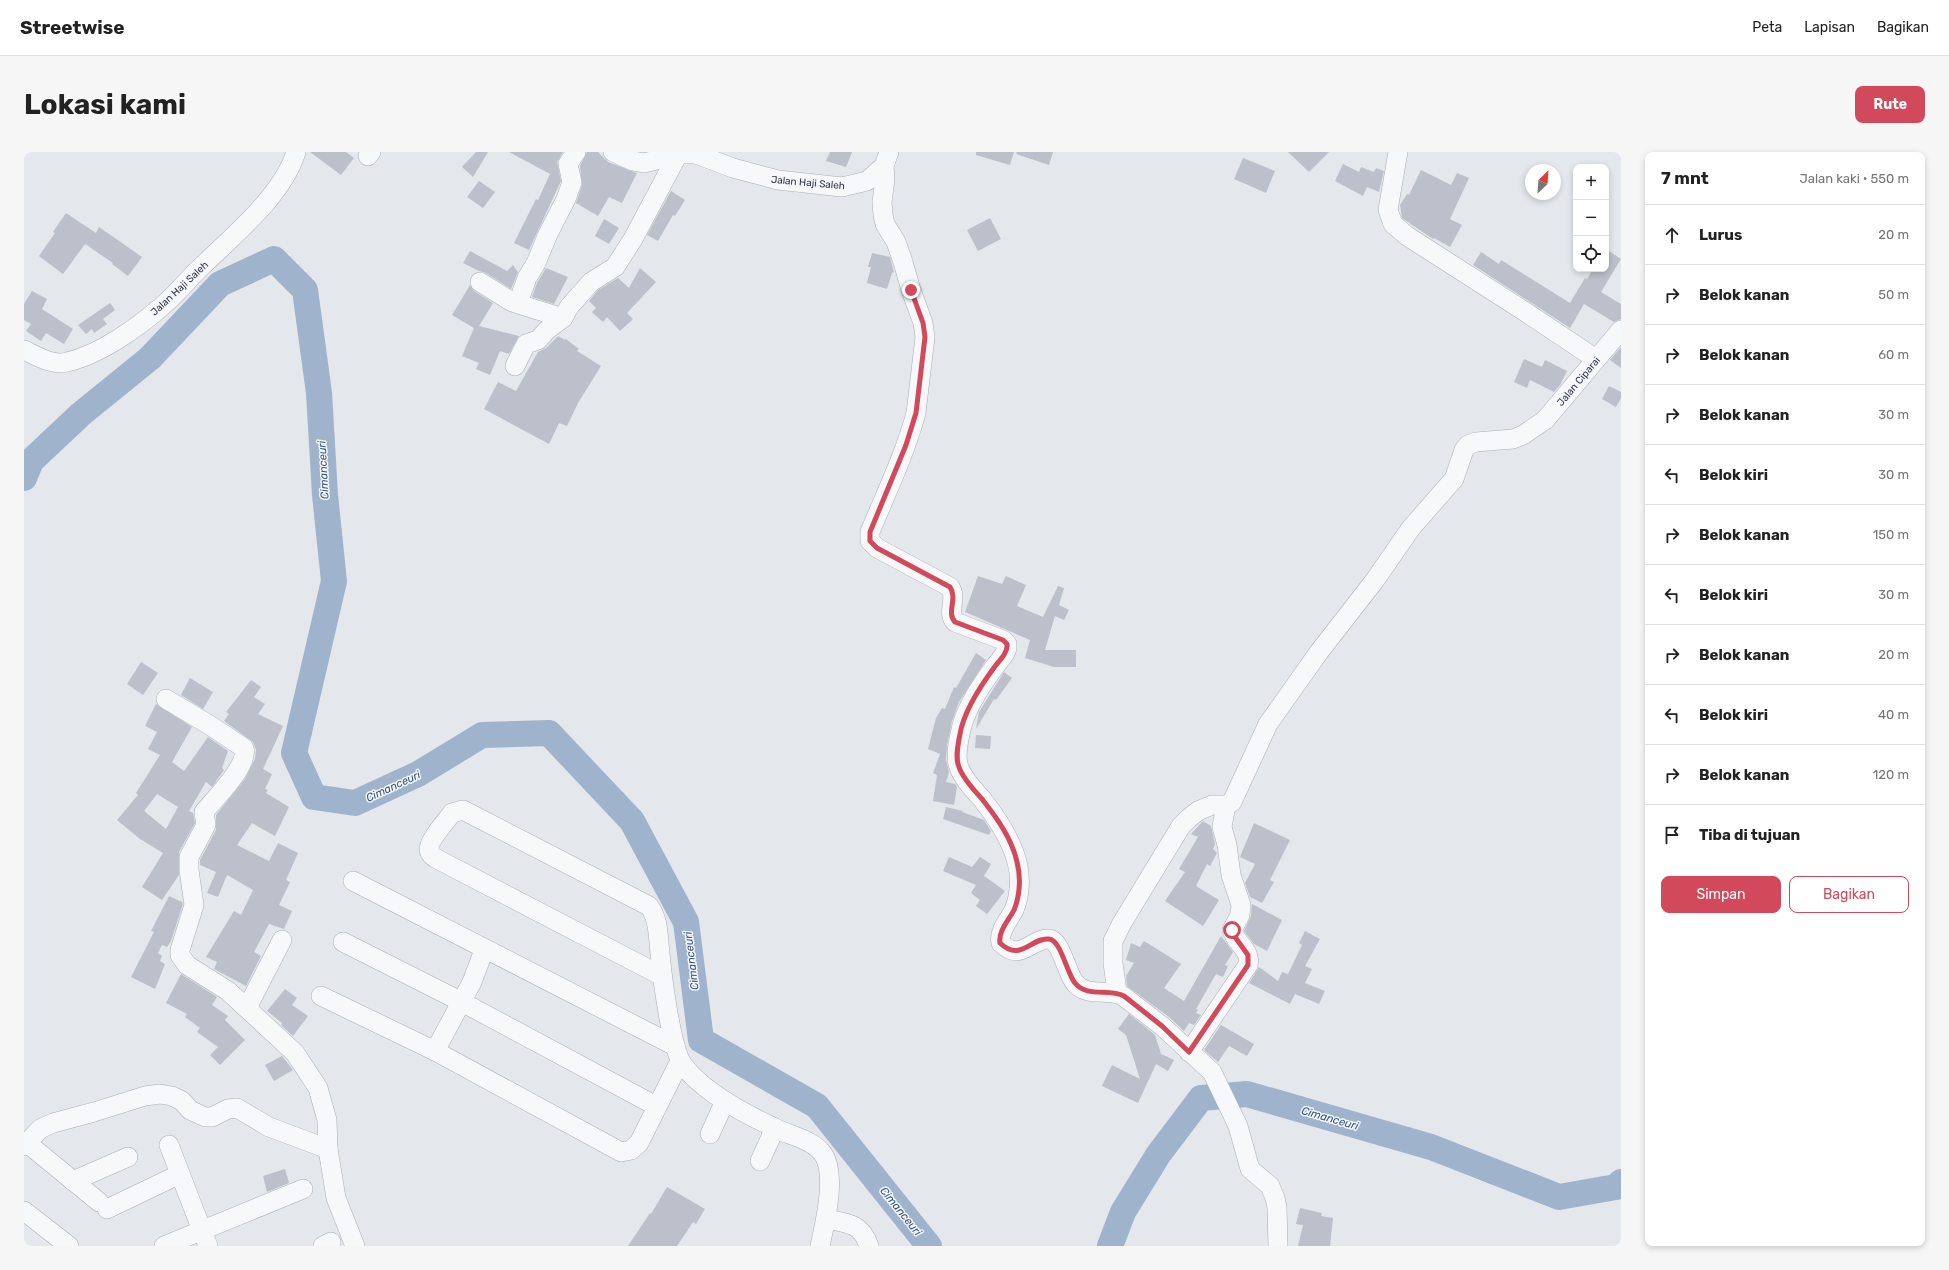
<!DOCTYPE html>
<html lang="id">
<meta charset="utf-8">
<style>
:root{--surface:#fff;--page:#f6f6f6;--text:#222;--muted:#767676;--line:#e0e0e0;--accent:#d1495b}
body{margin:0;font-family:Rubik,sans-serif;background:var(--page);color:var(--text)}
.controls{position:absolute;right:12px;top:12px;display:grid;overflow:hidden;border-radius:8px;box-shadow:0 2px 6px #0003}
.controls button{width:36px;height:36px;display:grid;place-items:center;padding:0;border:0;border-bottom:1px solid var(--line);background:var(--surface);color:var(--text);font:20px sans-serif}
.compass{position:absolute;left:1501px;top:12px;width:36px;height:36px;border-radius:50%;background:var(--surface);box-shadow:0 2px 6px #0003;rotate:25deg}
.stop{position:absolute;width:12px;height:12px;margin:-9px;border:3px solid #d1495b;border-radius:50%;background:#fff}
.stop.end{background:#d1495b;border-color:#fff;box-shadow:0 1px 4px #0008}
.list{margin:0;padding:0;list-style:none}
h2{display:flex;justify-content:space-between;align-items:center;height:52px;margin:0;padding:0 16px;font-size:17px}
h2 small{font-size:13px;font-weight:400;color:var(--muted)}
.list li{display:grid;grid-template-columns:26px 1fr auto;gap:12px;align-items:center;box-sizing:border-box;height:60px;padding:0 16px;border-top:1px solid var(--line)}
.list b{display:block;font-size:15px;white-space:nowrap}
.list em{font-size:13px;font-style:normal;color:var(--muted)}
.actions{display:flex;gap:8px;padding:12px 16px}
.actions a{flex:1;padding:9px 0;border:1px solid var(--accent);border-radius:8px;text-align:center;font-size:14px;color:var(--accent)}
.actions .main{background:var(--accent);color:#fff}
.icon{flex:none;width:22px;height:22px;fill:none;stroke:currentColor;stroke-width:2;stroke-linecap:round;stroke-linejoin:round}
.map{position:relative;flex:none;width:1597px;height:1094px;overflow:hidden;border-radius:8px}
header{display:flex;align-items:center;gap:24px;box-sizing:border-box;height:56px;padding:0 20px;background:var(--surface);border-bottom:1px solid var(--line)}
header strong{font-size:19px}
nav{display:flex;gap:22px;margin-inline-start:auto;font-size:14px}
.intro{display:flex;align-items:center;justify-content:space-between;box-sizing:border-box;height:96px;padding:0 24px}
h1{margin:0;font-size:28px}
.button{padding:10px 18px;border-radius:8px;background:var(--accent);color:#fff;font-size:14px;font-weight:700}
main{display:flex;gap:24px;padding:0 24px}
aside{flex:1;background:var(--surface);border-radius:8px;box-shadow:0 2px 6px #0003}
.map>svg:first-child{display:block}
</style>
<header>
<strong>Streetwise</strong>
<nav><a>Peta</a><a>Lapisan</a><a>Bagikan</a></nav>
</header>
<div class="intro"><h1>Lokasi kami</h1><a class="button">Rute</a></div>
<main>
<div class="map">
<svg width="1597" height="1094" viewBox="0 0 1597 1094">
<rect width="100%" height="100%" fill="#e4e7ec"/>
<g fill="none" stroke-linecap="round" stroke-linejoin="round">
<g stroke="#9fb4cc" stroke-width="26">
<polyline points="0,326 7,309 57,262 126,206 196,132 250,107 281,138 295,241 301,343 310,429 270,601 290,645 331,651 394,622 458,583 525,581 608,669 662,770 677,888 793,954 905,1094"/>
<polyline points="1086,1094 1099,1060 1134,1003 1177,946 1223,942 1407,995 1535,1045 1592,1035 1597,1030"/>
</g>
</g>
<g fill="#bbc0ca" fill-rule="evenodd">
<polygon points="286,0 322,0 330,6 317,23"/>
<polygon points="452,0 464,0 449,25 438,15"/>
<polygon points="485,0 539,0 533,10 537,29 505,98 490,91 512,47 514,48 526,22"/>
<polygon points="563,0 574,0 584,10 613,21 598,51 585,45 574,64 552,51 558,33 556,14"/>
<polygon points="806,0 828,0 822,15 802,9"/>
<polygon points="952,0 990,0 986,13 952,3"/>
<polygon points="993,0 1029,0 1025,13 992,2"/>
<polygon points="1264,0 1305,0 1285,20"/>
<polygon points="1219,6 1251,19 1242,41 1210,27"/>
<polygon points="1319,12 1335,20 1337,15 1350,20 1352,16 1360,19 1355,40 1343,35 1339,44 1311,29"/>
<polygon points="1397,18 1427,33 1433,21 1445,26 1426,67 1438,73 1426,95 1410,86 1409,87 1378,66 1376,53 1383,42 1385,43"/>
<polygon points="455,29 471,40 459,56 443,45"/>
<polygon points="647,39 661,48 651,64 649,63 634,89 623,83"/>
<polygon points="42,61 72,81 75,75 118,105 104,124 88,112 89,111 61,92 39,122 15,104 31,81 29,80"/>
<polygon points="966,66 977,87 954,99 943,78"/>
<polygon points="580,67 595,76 585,92 571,84"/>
<polygon points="1582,97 1597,107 1577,140 1597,152 1597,167 1590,170 1560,152 1546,176 1449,113 1457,100 1475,112 1477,108 1546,151 1561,126 1563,127 1569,117 1582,117"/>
<polygon points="446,99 483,119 489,113 494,120 487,137 462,121 455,119 439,111"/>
<polygon points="848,101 866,105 870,120 868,121 863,137 843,131 847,115 844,115"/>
<polygon points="522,116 544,125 530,152 508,145 513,131"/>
<polygon points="616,116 632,130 603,161 609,167 596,179 583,165 579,170 568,160 572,156 565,149 574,138 594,126 605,136"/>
<polygon points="446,133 450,139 469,151 455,174 495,184 485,202 476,199 466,223 452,217 455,211 438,204 450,176 428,163"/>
<polygon points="8,139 23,147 18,157 49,177 40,192 22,181 17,189 2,179 7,172 0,168 0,152"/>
<polygon points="86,151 91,158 79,167 83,172 70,181 68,177 62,182 54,173"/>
<polygon points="534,184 541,188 542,187 555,197 553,199 577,214 554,251 543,274 535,271 525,292 460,257 474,230 492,239 514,200 522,196"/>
<polygon points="1597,195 1597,216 1586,208"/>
<polygon points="1500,207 1518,215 1521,208 1543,219 1536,233 1530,240 1506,228 1503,236 1490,230"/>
<polygon points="1585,234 1597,240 1597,246 1592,255 1578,247"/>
<polygon points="954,424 978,432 982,424 1002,433 993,454 1019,465 1034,434 1040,436 1035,453 1045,458 1040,468 1031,464 1021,498 1052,498 1052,515 1030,515 1001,506 1006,488 941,460"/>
<polygon points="952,501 962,508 935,550 928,569 923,593 922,608 925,620 922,630 931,632 933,635 930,653 909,649 913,623 909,621 916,602 904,597 912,566 918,556 921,557 930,535 932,536"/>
<polygon points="117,510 134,521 119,543 103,532"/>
<polygon points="980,520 988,526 972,548 970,547 952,577 955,560"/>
<polygon points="166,526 189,540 179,557 157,543"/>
<polygon points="227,528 237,535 230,545 241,552 234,562 259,574 239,617 248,622 241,637 244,638 242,641 265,655 251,684 228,671 213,693 245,709 254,691 274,701 262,728 266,730 255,753 268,759 260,777 245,772 230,800 237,804 222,834 190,817 193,810 182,805 210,759 217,763 229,738 203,723 194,745 183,741 192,720 176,713 176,708 192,678 192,663 221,627 231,607 232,598 229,590 200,569 205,562 202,560"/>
<path d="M132,552L168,575L148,610L160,619L184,585L204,599L198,616L200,618L188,635L182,630L165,659L169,661L171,671L155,700V723L138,748L118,735L139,701L116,687L93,668L114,643L112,641L136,603L124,597L133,580L121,574ZM133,642L154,655L142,677L120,659Z"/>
<polygon points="952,583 967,584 966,597 951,596"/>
<polygon points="922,655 939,659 938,660 960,668 967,679 965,683 919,667"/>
<polygon points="1179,669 1187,674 1191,692 1189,697 1193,701 1186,714 1183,712 1172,734 1195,748 1179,774 1141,749 1161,720 1155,717 1174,685 1167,682"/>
<polygon points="1230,671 1266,688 1246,728 1250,730 1238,751 1226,745 1221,731 1231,712 1216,705"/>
<polygon points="925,705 948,715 956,705 967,712 960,724 981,739 963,762 952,754 956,748 947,741 952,733 919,719"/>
<polygon points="145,744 158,750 159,752 147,789 143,795 138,793 134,801 138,804 136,809 141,812 131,837 107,825 130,780 127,779"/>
<polygon points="1228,752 1258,768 1243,799 1230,792 1220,779 1227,764"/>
<polygon points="1281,779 1296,787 1281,814 1288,817 1281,831 1301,839 1295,852 1271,842 1266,852 1225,831 1235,815 1254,829 1258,820 1264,822 1278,793 1275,791"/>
<polygon points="1197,784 1209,800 1201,813 1204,814 1199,825 1192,822 1172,857 1174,858 1172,861 1177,863 1170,873 1165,871 1160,879 1145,865 1103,834 1102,824 1110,811 1102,808 1107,791 1116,795 1120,789 1157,812 1140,836 1160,849"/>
<polygon points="157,822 193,845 188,853 204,864 201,868 221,888 196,913 186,903 194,895 173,880 176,876 161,865 163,862 142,851"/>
<polygon points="261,837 273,846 268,853 284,864 269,884 257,873 258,871 243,859"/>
<polygon points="1105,862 1131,883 1137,902 1150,908 1144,919 1132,912 1114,951 1078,934 1088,913 1116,927 1102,883 1094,877"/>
<polygon points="1197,873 1230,892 1223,904 1205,894 1194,910 1180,898"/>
<polygon points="258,904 269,918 250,929 241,913"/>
<polygon points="261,1017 265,1031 243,1040 239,1024"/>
<polygon points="643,1035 681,1057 672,1072 669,1070 653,1094 604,1094 626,1061 627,1062"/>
<polygon points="1276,1056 1298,1061 1297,1064 1309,1066 1306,1094 1274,1094 1279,1073 1272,1072"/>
</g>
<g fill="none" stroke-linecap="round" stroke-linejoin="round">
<g stroke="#a9aeb7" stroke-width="20">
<g id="minor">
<polyline points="589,0 609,9 620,11 657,2 672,2 709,16 754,28 818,35 843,29 860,14"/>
<path d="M865,0L860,14L861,27L858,50L859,63L861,72L872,90L879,110L887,138L899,171L901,185L892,261C881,302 862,341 846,380V389L853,396L926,435C934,447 922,460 931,470L979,488L983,492C984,500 977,507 972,513C957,533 940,558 936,582C934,592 931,606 935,615C939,627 950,638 958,647C973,666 987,687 993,710C997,725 996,744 990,758C985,768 974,779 977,791C997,811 1007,786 1025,787C1037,788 1043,822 1051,831C1063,846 1085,836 1099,844L1138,874L1188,920L1214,974L1226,1017L1246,1034L1251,1046L1253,1055L1254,1094"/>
<polyline points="1374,0 1364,58 1369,72 1383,84 1500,159 1572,207"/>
<polyline points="344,4 347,0"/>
<polyline points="456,130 488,150 539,166"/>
<polyline points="494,151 503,126 512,111 524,82 542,47 548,30 544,12 552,0"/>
<path d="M0,198C13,204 29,214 43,210C75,203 113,176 137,155C152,143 164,127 178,114C210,83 259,43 272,0"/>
<polyline points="491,214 502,192 514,188 523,178 539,166 545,155 567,130 591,115 609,87 653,4"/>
<path d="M142,547L187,574L220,596C225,614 191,646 180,660L182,673L165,705V718L170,753L156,798V803L163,813L204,839L271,901L294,936L303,968L304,997L312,1046L331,1094"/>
<polyline points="329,729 651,894"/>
<polyline points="319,790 438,850 632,954"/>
<polyline points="460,798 448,830 411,899 597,1000 607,998 615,991 656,909"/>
<path d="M638,824L413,707C409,705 406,703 405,698C404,689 423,668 428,661L439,658L625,754C635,767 634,785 636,801C638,823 647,897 659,913C679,940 721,962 751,976C766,984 788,987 799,1002C813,1022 801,1071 796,1094"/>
<polyline points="1093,840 1089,811 1089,789 1098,771 1157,674 1165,666 1174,659 1188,653 1202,653 1208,650 1244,572 1295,500 1351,428 1387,376 1430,327 1440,298 1444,293 1452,290 1489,287 1499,283 1521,268 1597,178"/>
<polyline points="297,844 411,899"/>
<polyline points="223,856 258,788"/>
<path d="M1165,900L1224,813C1228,798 1211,791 1208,778L1216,763L1217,753L1207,723L1203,693L1198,675L1202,653"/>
<polyline points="686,982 701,949"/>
<polyline points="3,991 75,1050"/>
<polyline points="145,993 184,1094"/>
<polyline points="0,994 16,977 29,971 70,960 121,944 136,942 148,944 158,949 166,958 181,965 188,965 204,957 213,956 245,975 304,997"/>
<polyline points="736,1009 751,976"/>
<polyline points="49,1029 104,1005"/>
<polyline points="83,1057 156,1022"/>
<polyline points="0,1059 45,1094"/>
<path d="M802,1067C824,1071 837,1071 845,1094"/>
<polyline points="140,1094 279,1037"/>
<polyline points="299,1094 307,1090"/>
</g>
</g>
<use href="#minor" stroke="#f7f8fa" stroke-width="19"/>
</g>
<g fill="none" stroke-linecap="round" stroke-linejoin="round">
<path stroke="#d1495b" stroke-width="5" d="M887,138L899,171L901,185L892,261L882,293L846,380V389L853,396L926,435C934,447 922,460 931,470L979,488L983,492C984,500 977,507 972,513C957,533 940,558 936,582C934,592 931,606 935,615C939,627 950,638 958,647C973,666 988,687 993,710C997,725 996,744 990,758C985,768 974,779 976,791C997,811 1007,785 1025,787C1037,788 1043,822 1051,831C1063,846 1085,836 1100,844L1138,874L1165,900L1224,813V803L1211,785L1208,778"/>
</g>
<g text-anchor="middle" stroke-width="3" stroke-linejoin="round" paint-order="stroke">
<g font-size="10" fill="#2b3445" stroke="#f4f6f9">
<text transform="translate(784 30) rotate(5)" y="4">Jalan Haji Saleh</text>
<text transform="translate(155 136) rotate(-43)" y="4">Jalan Haji Saleh</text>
<text transform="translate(1554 229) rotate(-50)" y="4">Jalan Ciparai</text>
</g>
<g font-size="11" font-style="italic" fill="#34527a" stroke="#f4f6f9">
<text transform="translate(299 318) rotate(-93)" y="4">Cimanceuri</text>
<text transform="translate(369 634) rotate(-25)" y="4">Cimanceuri</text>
<text transform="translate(667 809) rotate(-97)" y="4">Cimanceuri</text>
<text transform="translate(1306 966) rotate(16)" y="4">Cimanceuri</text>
<text transform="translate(877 1059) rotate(51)" y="4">Cimanceuri</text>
</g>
</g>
</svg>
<div class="controls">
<button>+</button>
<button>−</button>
<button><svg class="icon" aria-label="locate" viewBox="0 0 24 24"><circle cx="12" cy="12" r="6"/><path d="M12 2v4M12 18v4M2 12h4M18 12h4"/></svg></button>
</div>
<svg class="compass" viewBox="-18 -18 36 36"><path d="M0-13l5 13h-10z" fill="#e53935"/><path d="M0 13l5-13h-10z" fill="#767676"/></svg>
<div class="stop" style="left:1208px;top:778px"></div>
<div class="stop end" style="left:887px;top:138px"></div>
</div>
<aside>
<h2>7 mnt<small>Jalan kaki · 550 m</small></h2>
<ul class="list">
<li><svg class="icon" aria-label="ahead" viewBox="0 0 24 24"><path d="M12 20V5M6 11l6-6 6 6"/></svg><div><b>Lurus</b></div><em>20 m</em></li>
<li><svg class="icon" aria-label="right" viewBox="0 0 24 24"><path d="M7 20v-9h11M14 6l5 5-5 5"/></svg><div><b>Belok kanan</b></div><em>50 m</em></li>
<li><svg class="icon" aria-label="right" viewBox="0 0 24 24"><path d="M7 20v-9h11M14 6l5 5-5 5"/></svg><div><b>Belok kanan</b></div><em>60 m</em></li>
<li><svg class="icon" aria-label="right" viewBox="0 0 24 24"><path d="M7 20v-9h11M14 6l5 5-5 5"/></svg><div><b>Belok kanan</b></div><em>30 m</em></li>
<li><svg class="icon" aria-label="left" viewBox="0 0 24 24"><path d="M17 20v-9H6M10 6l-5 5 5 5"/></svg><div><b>Belok kiri</b></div><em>30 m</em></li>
<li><svg class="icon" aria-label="right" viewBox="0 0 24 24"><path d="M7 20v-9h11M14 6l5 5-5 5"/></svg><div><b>Belok kanan</b></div><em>150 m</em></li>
<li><svg class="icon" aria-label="left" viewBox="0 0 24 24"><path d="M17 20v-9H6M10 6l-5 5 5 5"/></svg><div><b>Belok kiri</b></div><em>30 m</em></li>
<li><svg class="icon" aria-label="right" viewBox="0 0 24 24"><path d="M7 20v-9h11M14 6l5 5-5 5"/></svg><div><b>Belok kanan</b></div><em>20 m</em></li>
<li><svg class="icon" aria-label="left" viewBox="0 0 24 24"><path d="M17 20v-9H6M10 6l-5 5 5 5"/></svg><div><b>Belok kiri</b></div><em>40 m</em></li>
<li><svg class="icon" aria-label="right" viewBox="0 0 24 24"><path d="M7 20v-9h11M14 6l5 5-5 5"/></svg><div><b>Belok kanan</b></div><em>120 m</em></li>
<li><svg class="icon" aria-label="arrive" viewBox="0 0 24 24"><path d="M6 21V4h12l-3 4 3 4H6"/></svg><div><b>Tiba di tujuan</b></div></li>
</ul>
<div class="actions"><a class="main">Simpan</a><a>Bagikan</a></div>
</aside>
</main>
